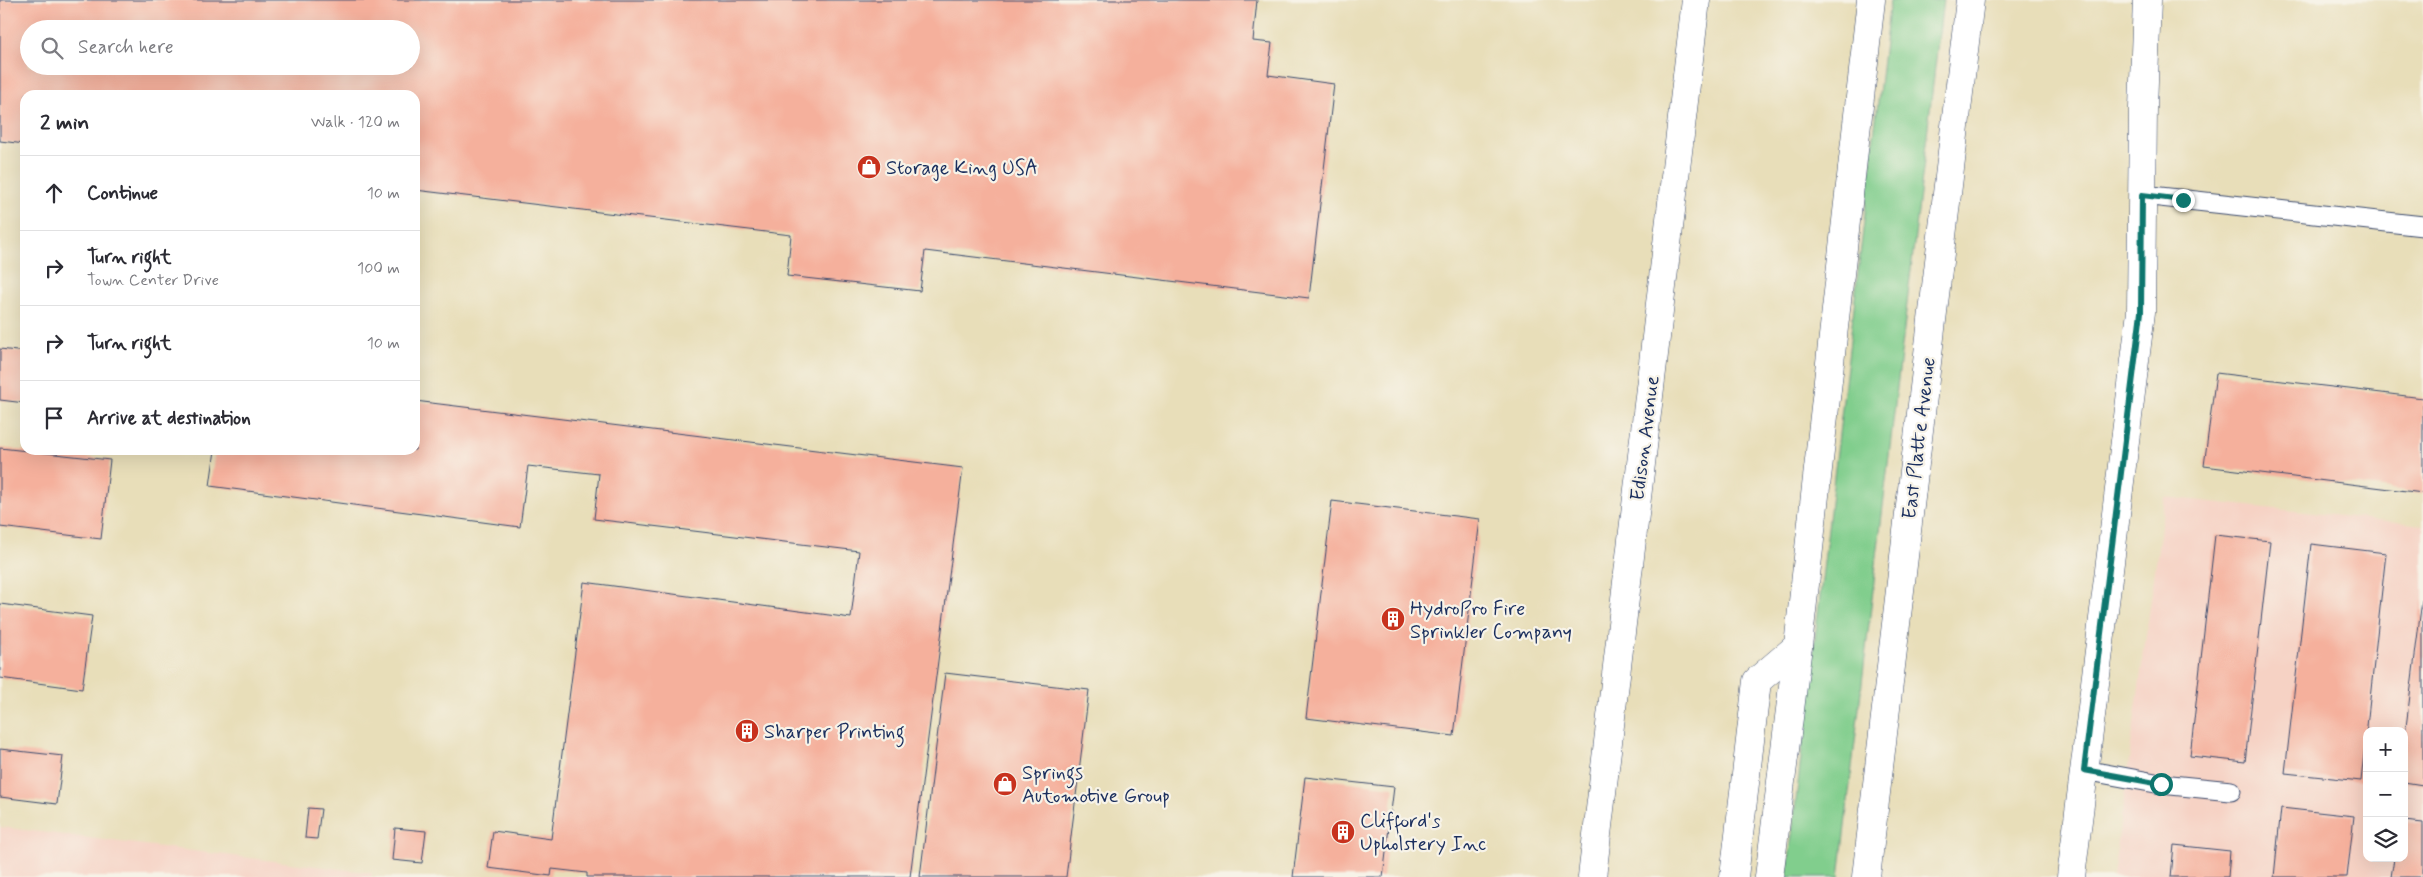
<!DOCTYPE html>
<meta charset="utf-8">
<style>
:root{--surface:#fff;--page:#f2f2f3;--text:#2b2b33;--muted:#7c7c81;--line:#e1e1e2}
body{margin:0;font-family:Mynerve,sans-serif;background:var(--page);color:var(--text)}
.controls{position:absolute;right:15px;bottom:15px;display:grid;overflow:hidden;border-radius:10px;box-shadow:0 5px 20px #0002}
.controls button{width:45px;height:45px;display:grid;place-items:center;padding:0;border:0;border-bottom:1px solid var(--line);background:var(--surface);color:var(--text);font:25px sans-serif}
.stop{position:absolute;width:15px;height:15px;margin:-11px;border:4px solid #0f766e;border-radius:50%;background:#fff}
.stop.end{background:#0f766e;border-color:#fff;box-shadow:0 1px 5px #0008}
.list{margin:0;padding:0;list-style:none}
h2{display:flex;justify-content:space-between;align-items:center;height:65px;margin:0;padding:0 20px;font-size:21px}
h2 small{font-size:16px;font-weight:400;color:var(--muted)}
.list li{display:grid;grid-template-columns:32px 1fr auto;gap:15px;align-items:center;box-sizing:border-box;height:75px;padding:0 20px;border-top:1px solid var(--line)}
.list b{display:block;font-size:19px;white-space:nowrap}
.list p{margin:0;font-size:16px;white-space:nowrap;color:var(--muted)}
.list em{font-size:16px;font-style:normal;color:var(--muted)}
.icon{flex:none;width:28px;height:28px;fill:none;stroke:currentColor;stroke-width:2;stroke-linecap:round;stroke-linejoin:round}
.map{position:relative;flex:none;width:2423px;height:877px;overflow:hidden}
.search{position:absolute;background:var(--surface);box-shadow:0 5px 20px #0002;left:20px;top:20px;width:400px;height:55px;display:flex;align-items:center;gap:12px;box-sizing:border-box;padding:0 18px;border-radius:28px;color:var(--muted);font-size:19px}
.panel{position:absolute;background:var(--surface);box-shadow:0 5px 20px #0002;left:20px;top:90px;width:400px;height:365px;border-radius:15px}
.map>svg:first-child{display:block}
</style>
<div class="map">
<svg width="2423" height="877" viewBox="0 0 2423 877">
<rect width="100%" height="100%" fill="#f7f3e8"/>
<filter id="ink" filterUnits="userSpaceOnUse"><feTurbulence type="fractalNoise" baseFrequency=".02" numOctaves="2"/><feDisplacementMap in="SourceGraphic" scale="10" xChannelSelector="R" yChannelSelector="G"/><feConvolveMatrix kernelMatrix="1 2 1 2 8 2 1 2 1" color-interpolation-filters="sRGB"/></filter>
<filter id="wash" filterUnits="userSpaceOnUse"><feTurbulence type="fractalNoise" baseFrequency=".0096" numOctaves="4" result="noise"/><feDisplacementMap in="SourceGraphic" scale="20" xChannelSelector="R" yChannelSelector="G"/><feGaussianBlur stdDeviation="1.12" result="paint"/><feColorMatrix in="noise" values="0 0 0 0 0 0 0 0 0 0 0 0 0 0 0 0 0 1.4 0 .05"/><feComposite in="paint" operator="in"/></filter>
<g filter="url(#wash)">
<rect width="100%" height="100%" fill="#e8deb9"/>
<g fill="#f6d2c4" fill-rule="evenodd">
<path d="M2165,497L2423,525V877H2113ZM2367,731H2404V858H2367Z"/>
<polygon points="0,827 372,873 371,877 0,877"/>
</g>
<polygon fill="#81ce8d" stroke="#4e7e76" points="1890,0 1943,0 1839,877 1787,877"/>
<g id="blocks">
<g fill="#f5b09c" fill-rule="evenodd">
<path d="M0,0H1257L1253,41L1272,43L1268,75L1334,84L1309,298L925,251L920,291L787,276L791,235L415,190V95H25V144L0,141ZM29,29H411V66H29Z"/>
<polygon points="0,349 25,352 25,403 0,400"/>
<polygon points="2216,373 2423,398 2423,493 2204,466"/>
<polygon points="415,401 963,468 910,877 587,877 587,873 552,869 551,876 488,868 493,831 551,839 584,582 851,618 859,551 594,519 599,474 528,466 520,527 210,486 215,450 415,450"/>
<polygon points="0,448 110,460 101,539 0,527"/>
<polygon points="1332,501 1480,519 1454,736 1306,718"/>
<polygon points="2215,535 2270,541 2245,762 2190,756"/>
<polygon points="2311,544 2386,553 2361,781 2285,773"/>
<polygon points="2422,600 2423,600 2423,785 2404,782 2404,743"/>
<polygon points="0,604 92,616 82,689 0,678"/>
<polygon points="945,673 1089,690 1066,877 920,877"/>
<polygon points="0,749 63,756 57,804 0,797"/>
<polygon points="1305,777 1394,787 1383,877 1293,877"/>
<polygon points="308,808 321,809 317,839 305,838"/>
<polygon points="2281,808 2354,816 2347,877 2274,877"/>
<polygon points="2404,821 2423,823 2423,877 2391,877 2394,858 2404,858"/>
<polygon points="395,828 426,831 422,863 392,860"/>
<polygon points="2174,845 2230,851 2228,877 2171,877"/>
</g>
</g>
</g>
<g filter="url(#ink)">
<use href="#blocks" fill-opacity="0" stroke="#3a496c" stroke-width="1"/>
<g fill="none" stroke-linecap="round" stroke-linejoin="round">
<g stroke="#3a496c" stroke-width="21">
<g id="lane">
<polyline points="2142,195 2423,226"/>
<polyline points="2084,770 2161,784 2231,791"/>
</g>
</g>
<g stroke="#3a496c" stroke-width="29">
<g id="street">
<polyline points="1592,877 1696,0"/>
<polyline points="2071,877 2141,312 2143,108 2147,0"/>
</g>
</g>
<g stroke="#3a496c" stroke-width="29">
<g id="highway">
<polyline points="1734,877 1757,681 1798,646"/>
<polyline points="1769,877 1798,646 1871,0"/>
<polyline points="1866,877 1970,0"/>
</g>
</g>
<use href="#lane" stroke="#fff" stroke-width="19"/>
<use href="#street" stroke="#fff" stroke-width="28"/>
<use href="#highway" stroke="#fff" stroke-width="28"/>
</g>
</g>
<g fill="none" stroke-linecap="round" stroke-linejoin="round" filter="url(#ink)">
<polyline stroke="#0f766e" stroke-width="6" points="2161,784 2084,770 2141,312 2142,195 2183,200"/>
</g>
<defs>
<g id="shop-disc" transform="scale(1.25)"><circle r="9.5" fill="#c8321e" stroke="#f7f3e8"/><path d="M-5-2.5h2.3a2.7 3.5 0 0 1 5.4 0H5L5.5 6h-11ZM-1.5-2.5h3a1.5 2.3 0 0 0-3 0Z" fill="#fff"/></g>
<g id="building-disc" transform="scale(1.25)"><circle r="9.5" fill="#c8321e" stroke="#f7f3e8"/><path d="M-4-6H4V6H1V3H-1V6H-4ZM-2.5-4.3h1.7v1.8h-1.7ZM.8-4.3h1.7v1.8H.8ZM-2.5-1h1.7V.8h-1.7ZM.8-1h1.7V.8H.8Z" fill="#fff"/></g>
</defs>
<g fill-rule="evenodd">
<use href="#shop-disc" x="869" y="167"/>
<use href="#building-disc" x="1393" y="619"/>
<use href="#building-disc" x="747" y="731"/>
<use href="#shop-disc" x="1005" y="784"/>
<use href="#building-disc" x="1343" y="832"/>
</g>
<g text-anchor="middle" stroke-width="4.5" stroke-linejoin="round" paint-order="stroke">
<g font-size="20" fill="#1b2f5e" stroke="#f7f3e8" text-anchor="start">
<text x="886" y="174">Storage King USA</text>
<text x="1410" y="615">HydroPro Fire<tspan x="1410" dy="23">Sprinkler Company</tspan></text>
<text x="764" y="738">Sharper Printing</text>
<text x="1022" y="779">Springs<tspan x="1022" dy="23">Automotive Group</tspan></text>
<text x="1360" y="827">Clifford's<tspan x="1360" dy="23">Upholstery Inc</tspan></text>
</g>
<g font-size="20" fill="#1b2f5e" stroke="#f7f3e8">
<text transform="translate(1644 438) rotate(-83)" y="7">Edison Avenue</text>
<text transform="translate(1918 438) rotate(-83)" y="7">East Platte Avenue</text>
</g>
</g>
</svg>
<div class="controls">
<button>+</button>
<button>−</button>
<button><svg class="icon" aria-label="layers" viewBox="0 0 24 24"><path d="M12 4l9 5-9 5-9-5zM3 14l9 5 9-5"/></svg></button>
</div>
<div class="stop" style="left:2161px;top:784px"></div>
<div class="stop end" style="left:2183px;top:200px"></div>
<div class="search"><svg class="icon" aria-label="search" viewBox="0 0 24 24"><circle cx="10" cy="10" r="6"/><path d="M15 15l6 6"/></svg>Search here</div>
<section class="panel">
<h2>2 min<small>Walk · 120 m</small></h2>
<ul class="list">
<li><svg class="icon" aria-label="ahead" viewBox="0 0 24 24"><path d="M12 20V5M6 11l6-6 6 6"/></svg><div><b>Continue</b></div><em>10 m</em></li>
<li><svg class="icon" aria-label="right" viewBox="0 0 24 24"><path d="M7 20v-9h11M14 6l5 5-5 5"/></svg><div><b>Turn right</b><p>Town Center Drive</p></div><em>100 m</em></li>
<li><svg class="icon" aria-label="right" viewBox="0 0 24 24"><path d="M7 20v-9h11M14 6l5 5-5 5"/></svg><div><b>Turn right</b></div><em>10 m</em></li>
<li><svg class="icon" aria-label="arrive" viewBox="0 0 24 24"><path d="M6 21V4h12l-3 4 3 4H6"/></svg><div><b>Arrive at destination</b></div></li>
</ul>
</section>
</div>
